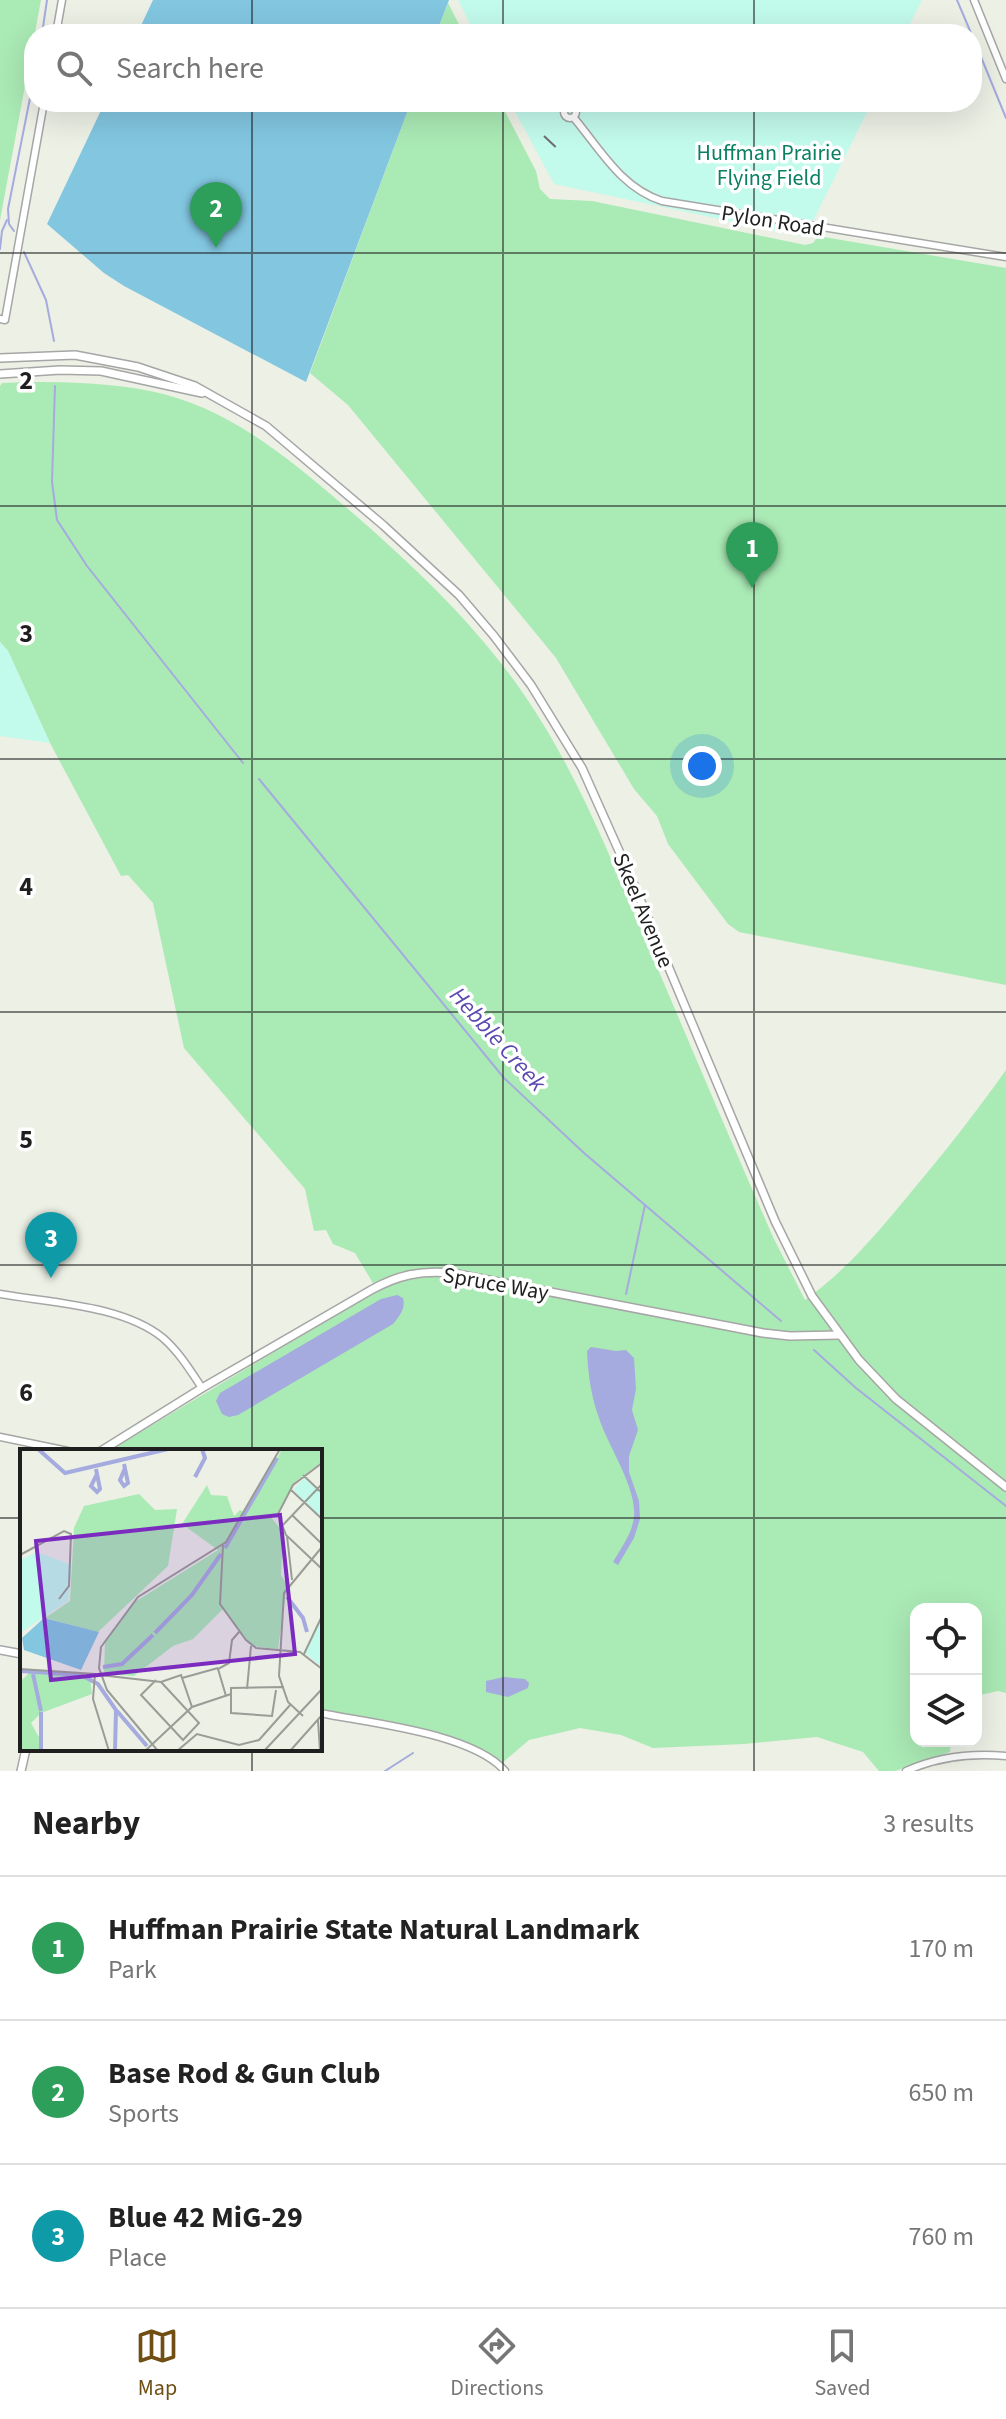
<!DOCTYPE html>
<style>
:root{--surface:#fff;--page:#f6f6f6;--text:#222;--muted:#767676;--line:#e0e0e0;--accent:#6f4f13}
body{margin:0;font-family:"Source Sans 3",sans-serif;background:var(--page);color:var(--text)}
.controls{position:absolute;right:24px;bottom:24px;display:grid;overflow:hidden;border-radius:16px;box-shadow:0 8px 32px #0002}
.controls button{width:72px;height:72px;display:grid;place-items:center;padding:0;border:0;border-bottom:2px solid var(--line);background:var(--surface);color:var(--text);font:40px sans-serif}
.you{position:absolute;left:702px;top:766px;width:28px;height:28px;margin:-20px;border:6px solid #fff;border-radius:50%;background:#1a73e8;box-shadow:0 0 0 12px #1a73e833}
.badge{display:grid;place-items:center;width:52px;height:52px;border-radius:50%;background:var(--accent);color:#fff;font-size:26px;font-weight:700}
.pin{position:absolute;translate:-50% -66px;filter:drop-shadow(0 2px 4px #0008)}
.pin::after{content:'';position:absolute;top:42px;width:28px;height:24px;background:inherit;clip-path:polygon(0 0,100% 0,50% 100%)}
.list{margin:0;padding:0;list-style:none}
h2{display:flex;justify-content:space-between;align-items:center;height:104px;margin:0;padding:0 32px;font-size:34px}
h2 small{font-size:26px;font-weight:400;color:var(--muted)}
.list li{display:grid;grid-template-columns:52px 1fr auto;gap:24px;align-items:center;box-sizing:border-box;height:144px;padding:0 32px;border-top:2px solid var(--line)}
.list b{display:block;font-size:30px;white-space:nowrap}
.list p{margin:0;font-size:26px;white-space:nowrap;color:var(--muted)}
.list em{font-size:26px;font-style:normal;color:var(--muted)}
.icon{flex:none;width:44px;height:44px;fill:none;stroke:currentColor;stroke-width:2;stroke-linecap:round;stroke-linejoin:round}
.map{position:relative;flex:none;width:1006px;height:1771px;overflow:hidden}
.search{position:absolute;background:var(--surface);box-shadow:0 8px 32px #0002;left:24px;right:24px;top:24px;height:88px;display:flex;align-items:center;gap:20px;box-sizing:border-box;padding:0 28px;border-radius:32px;color:var(--muted);font-size:30px}
.sheet{height:536px;background:var(--surface)}
nav{display:flex;justify-content:space-around;align-items:center;box-sizing:border-box;height:112px;border-top:2px solid var(--line);background:var(--surface);font-size:22px;color:var(--muted)}
nav a{display:grid;justify-items:center;gap:4px}
nav .on{color:var(--accent)}
.map>svg:first-child{display:block}
</style>
<div class="map">
<svg width="1006" height="1771" viewBox="0 0 1006 1771">
<rect width="100%" height="100%" fill="#ecf0e5"/>
<g fill="#aaeab5">
<polygon points="0,0 41,0 0,220"/>
<polygon points="448,3 464,34 436,34"/>
<polygon points="411,102 500,102 536,171 540,189 550,199 592,201 805,245 813,243 818,236 1006,268 1006,985 739,932 728,924 668,844 657,816 634,789 556,658 348,405 310,373"/>
<path d="M29,382C70,382 110,383 150,391C231,407 294,463 355,515C418,570 478,627 525,696C577,772 610,857 646,941C688,1040 730,1139 773,1237L805,1300C847,1270 879,1231 912,1191C945,1152 976,1112 1006,1070V1693L998,1691L976,1696V1609H916V1741H951L950,1752L895,1771H879L863,1752L817,1737L744,1744L653,1748L621,1735L580,1728L529,1740L502,1763C454,1728 378,1722 320,1709V1451H109L377,1290L355,1253L333,1244L326,1230L314,1231L305,1189L184,1048L153,903L128,875L121,876L50,743L8,651L0,642V386L2,383Z"/>
</g>
<g fill="#c2faeb">
<polygon points="458,0 922,0 905,34 475,34"/>
<polygon points="510,102 872,102 805,237 554,184"/>
<polygon points="0,642 8,651 50,743 0,736"/>
</g>
<g fill="#82c6e0">
<polygon points="153,0 449,0 436,34 137,34"/>
<polygon points="105,102 411,102 306,382 124,286 104,273 47,224"/>
</g>
<g fill="#a5abde">
<path d="M397,1295L403,1298C406,1309 399,1316 393,1324L238,1415L229,1417L222,1414L216,1401L220,1393L381,1299Z"/>
<path d="M591,1347L616,1351L626,1350L634,1358L636,1389L632,1410L638,1430L629,1456V1472L639,1501L640,1519L634,1538L618,1565L613,1562C621,1548 632,1534 634,1517C637,1488 608,1446 599,1418C591,1396 588,1374 587,1351Z"/>
<polygon points="504,1677 525,1679 529,1683 528,1688 508,1697 486,1692 486,1681"/>
</g>
<g fill="none" stroke-linecap="round" stroke-linejoin="round">
<g stroke="#a5abde" stroke-width="2">
<polyline points="957,0 971,33"/>
<polyline points="42,34 47,0"/>
<polyline points="972,35 1006,118"/>
<polyline points="14,231 9,224 8,209 34,78"/>
<polyline points="0,249 2,231 7,220"/>
<polyline points="24,252 46,300 54,341"/>
<polyline points="55,386 52,482 57,520 87,566 243,763"/>
<polyline points="259,779 504,1078 584,1153 781,1321"/>
<polyline points="626,1294 645,1205"/>
<polyline points="814,1350 856,1388 1006,1506"/>
<polyline points="385,1771 413,1753"/>
</g>
<g stroke="#a6a6a6" stroke-width="9">
<g id="minor">
<polyline points="974,0 1006,79"/>
<polyline points="56,34 62,0"/>
<circle cx="570" cy="112" r="6"/>
<path d="M574,118C600,149 621,188 662,201L1006,257"/>
<polyline points="0,319 5,320 44,102"/>
<path d="M0,1294C51,1303 122,1305 163,1338C179,1352 190,1370 202,1388"/>
<polyline points="0,1437 68,1451"/>
<path d="M320,1713C369,1723 472,1733 505,1771"/>
<path d="M906,1771C937,1757 973,1753 1006,1756"/>
</g>
</g>
<g stroke="#a6a6a6" stroke-width="10">
<g id="tertiary">
<polyline points="0,358 75,355 138,367 195,386 266,426 383,525 459,595 494,636 531,685 582,768 632,880 775,1221 812,1296 859,1360 896,1399 1006,1487"/>
<polyline points="0,374 60,370 101,371 202,393"/>
<path d="M101,1451L202,1388L371,1290C398,1275 421,1270 452,1273L763,1333L790,1336L839,1335"/>
<polyline points="0,1650 22,1654"/>
<polyline points="21,1771 26,1749"/>
</g>
</g>
<use href="#minor" stroke="#fff" stroke-width="6"/>
<use href="#tertiary" stroke="#fff" stroke-width="7"/>
<polyline stroke="#6d6d6d" stroke-width="2" stroke-dasharray="16 16" stroke-linecap="butt" points="544,136 561,152"/>
</g>
<path fill="none" stroke="#1f1f1f" stroke-width="2" stroke-opacity="0.55" d="M252,0V34M503,0V34M754,0V34M252,102V1451M503,102V1771M754,102V1771M0,253H1006M0,506H1006M0,759H1006M0,1012H1006M0,1265H1006M0,1518H22M320,1518H1006M252,1749V1771"/>
<g text-anchor="middle" stroke-width="7" stroke-linejoin="round" paint-order="stroke">
<g font-size="22" fill="#0a8061" stroke="#fff">
<text x="769" y="160">Huffman Prairie<tspan x="769" dy="25">Flying Field</tspan></text>
</g>
<g font-size="22" fill="#1f1f1f" stroke="#fff">
<text transform="translate(773 220) rotate(9)" y="8">Pylon Road</text>
<text transform="translate(644 910) rotate(67)" y="8">Skeel Avenue</text>
<text transform="translate(496 1283) rotate(10)" y="8">Spruce Way</text>
</g>
<g font-size="24" font-style="italic" fill="#5a4ab0" stroke="#fff">
<text transform="translate(498 1039) rotate(48)" y="8">Hebble Creek</text>
</g>
</g>
<g transform="translate(20 1449)">
<rect width="302" height="302" fill="#ecf0e5"/>
<path d="M262,0H302V13L276,32L258,65L250,67L263,83L261,126L267,136L258,200L232,197L203,160L173,190L153,197L114,227L84,225L85,193L113,154L198,101L162,75L187,36L191,46L207,47L214,67L220,61L227,65ZM119,45L135,61L157,60L148,117L78,183L25,169L50,152L54,79L64,57ZM10,223L70,229L72,245L21,264L11,274L20,290V302H0V233Z" fill="#aaeab5"/>
<path d="M284,29L302,45V69L273,41ZM17,103L52,116L48,152L0,184V111ZM302,168V218L285,204Z" fill="#c2faeb"/>
<path d="M24,169L79,183L61,221L4,201L2,189Z" fill="#82c6e0"/>
<path fill="none" stroke="#a5abde" stroke-width="4" d="M18,0L45,24L148,0M104,15L108,34L104,37L100,31L105,19M76,20L80,40L77,43L71,37L77,25M175,28L185,9L182,0M205,99L257,9M267,148L283,169L287,183M135,184L172,146L201,105M83,218L102,215L133,186M0,222L62,226M13,225L21,262M61,226L78,235L96,261L95,302M97,262L127,297M21,302V263"/>
<path fill="none" stroke="#9a9c96" stroke-width="2" d="M302,14L273,36L258,65L266,86L302,120M283,26L302,44M270,40L302,70M272,66L302,95M261,78L302,35M267,87L272,131M203,96L200,155L226,191L236,199L280,203L302,220M0,106L44,82L51,85L49,137L39,150M284,205L302,167M0,220L75,225L73,250L89,302M80,226L141,233L161,226L172,258M162,229L198,219M136,231L121,246L163,291L179,274L141,233M227,240L231,197M211,245V264L252,267L256,241M206,247L198,220L209,214L212,191L219,183M283,267L268,253L259,227L264,144L302,98M298,271L300,302M125,302L172,258L211,245V239L264,238M138,302L87,241L79,219L81,198L118,148L206,93L260,0M157,302L177,285L219,296L239,291L271,255M244,302L302,240M270,302L302,266"/>
<path fill="#7b2cbf" fill-opacity="0.15" stroke="#7b2cbf" stroke-width="4" d="M260,66L275,205L31,231L16,92Z"/>
<rect width="302" height="302" fill="none" stroke="#1f1f1f" stroke-width="4"/>
</g>
<g font-size="26" text-anchor="middle" font-weight="bold" fill="#1f1f1f" stroke="#fff" stroke-width="7" stroke-linejoin="round" paint-order="stroke">
<text x="26" y="389">2</text>
<text x="26" y="642">3</text>
<text x="26" y="895">4</text>
<text x="26" y="1148">5</text>
<text x="26" y="1401">6</text>
</g>
</svg>
<div class="controls">
<button><svg class="icon" aria-label="locate" viewBox="0 0 24 24"><circle cx="12" cy="12" r="6"/><path d="M12 2v4M12 18v4M2 12h4M18 12h4"/></svg></button>
<button><svg class="icon" aria-label="layers" viewBox="0 0 24 24"><path d="M12 4l9 5-9 5-9-5zM3 14l9 5 9-5"/></svg></button>
</div>
<div class="you"></div>
<div class="pin badge" style="left:752px;top:588px;background:#2e9e5b">1</div>
<div class="pin badge" style="left:216px;top:248px;background:#2e9e5b">2</div>
<div class="pin badge" style="left:51px;top:1278px;background:#0f9aa8">3</div>
<div class="search"><svg class="icon" aria-label="search" viewBox="0 0 24 24"><circle cx="10" cy="10" r="6"/><path d="M15 15l6 6"/></svg>Search here</div>
</div>
<section class="sheet">
<h2>Nearby<small>3 results</small></h2>
<ul class="list">
<li><span class="badge" style="background:#2e9e5b">1</span><div><b>Huffman Prairie State Natural Landmark</b><p>Park</p></div><em>170 m</em></li>
<li><span class="badge" style="background:#2e9e5b">2</span><div><b>Base Rod &amp; Gun Club</b><p>Sports</p></div><em>650 m</em></li>
<li><span class="badge" style="background:#0f9aa8">3</span><div><b>Blue 42 MiG-29</b><p>Place</p></div><em>760 m</em></li>
</ul>
</section>
<nav>
<a class="on"><svg class="icon" aria-label="map" viewBox="0 0 24 24"><path d="M3 6l6-2 6 2 6-2v14l-6 2-6-2-6 2zM9 4v14M15 6v14"/></svg>Map</a>
<a><svg class="icon" aria-label="directions" viewBox="0 0 24 24"><path d="M12 3l9 9-9 9-9-9zM9 14v-3h6M13 9l2 2-2 2"/></svg>Directions</a>
<a><svg class="icon" aria-label="saved" viewBox="0 0 24 24"><path d="M7 4h10v16l-5-4-5 4z"/></svg>Saved</a>
</nav>
